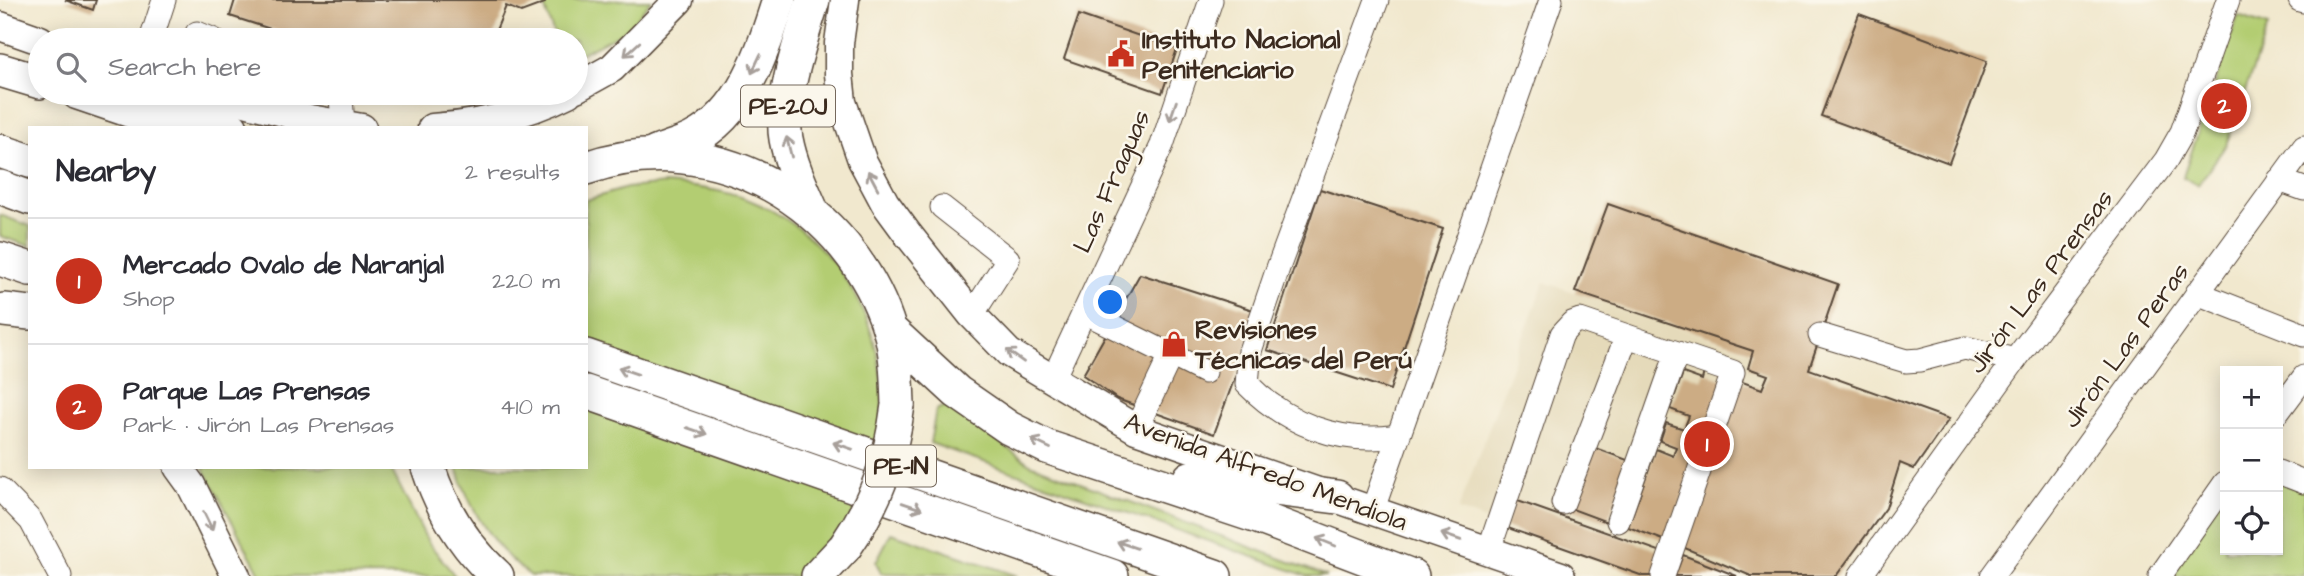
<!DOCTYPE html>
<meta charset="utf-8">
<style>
:root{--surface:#fff;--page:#f2f2f3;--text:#2b2b33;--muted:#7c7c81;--line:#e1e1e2;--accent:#c8321e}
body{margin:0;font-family:"Architects Daughter",sans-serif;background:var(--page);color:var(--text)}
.controls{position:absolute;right:21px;bottom:21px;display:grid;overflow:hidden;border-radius:0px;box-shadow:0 4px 18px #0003}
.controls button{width:63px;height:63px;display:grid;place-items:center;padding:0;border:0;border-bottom:2px solid var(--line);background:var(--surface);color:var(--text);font:35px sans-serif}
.you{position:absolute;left:1111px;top:303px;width:24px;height:24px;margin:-18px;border:5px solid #fff;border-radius:50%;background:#1a73e8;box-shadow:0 0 0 10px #1a73e833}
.badge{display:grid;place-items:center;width:46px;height:46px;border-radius:50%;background:var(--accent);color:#fff;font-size:23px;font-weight:700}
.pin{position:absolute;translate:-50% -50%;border:4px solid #fff;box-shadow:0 2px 7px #0006}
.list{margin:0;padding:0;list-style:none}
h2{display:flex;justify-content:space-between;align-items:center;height:91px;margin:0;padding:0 28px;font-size:30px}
h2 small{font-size:23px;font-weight:400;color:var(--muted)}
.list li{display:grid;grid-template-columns:46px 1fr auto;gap:21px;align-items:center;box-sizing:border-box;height:126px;padding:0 28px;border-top:2px solid var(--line)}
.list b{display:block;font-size:26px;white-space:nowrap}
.list p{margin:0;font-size:23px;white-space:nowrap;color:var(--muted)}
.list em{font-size:23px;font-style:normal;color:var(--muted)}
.icon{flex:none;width:38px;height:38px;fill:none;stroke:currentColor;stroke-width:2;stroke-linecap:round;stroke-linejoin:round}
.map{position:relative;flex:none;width:2304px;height:576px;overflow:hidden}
.search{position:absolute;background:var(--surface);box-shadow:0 4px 18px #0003;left:28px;top:28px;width:560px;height:77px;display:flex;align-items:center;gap:18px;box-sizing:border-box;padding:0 24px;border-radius:38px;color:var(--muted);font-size:26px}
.panel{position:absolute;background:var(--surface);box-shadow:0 4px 18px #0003;left:28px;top:126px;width:560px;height:343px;border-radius:0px}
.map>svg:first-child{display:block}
</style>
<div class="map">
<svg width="2304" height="576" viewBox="0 0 2304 576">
<rect width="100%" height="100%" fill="#fbf7ec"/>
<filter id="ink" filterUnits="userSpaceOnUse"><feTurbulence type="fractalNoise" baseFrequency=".0143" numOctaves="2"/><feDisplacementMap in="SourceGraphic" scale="14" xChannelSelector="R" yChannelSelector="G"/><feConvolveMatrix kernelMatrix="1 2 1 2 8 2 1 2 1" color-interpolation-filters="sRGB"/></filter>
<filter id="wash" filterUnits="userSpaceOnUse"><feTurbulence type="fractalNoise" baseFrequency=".00686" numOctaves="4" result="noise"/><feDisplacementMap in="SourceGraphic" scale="28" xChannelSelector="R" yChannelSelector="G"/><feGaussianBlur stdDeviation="1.57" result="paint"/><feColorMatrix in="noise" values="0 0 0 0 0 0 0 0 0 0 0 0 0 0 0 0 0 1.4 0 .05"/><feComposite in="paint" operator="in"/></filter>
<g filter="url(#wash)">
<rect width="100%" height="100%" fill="#f1e8ce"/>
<polygon fill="#e5daba" points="1544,282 1949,419 1836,576 1643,576 1458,510"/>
<g fill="#b3cd72" stroke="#777c48" stroke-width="2">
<polygon points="542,0 651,0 627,30 576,56 576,40 556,40"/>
<polygon points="2238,16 2268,26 2226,145 2198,185 2183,177"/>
<path d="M665,184C690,186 714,189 738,196C848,232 909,360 871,467C866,481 863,500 855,512C842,533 823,551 807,570L799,576H531C496,552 468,508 457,467H586V200L627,188Z"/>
<polygon points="0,215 30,226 30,246 0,236"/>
<polygon points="947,405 1030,464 1327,576 1307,576 930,443 936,410"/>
<polygon points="203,467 390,467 428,542 455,576 261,576"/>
<polygon points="2278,478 2304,488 2304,576 2166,576 2225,491 2225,550 2278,550"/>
<polygon points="891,533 1018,576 881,573 876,562"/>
</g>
<g id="blocks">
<g fill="#ccac84">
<polygon points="65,0 96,0 93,10"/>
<polygon points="235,0 544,0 545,3 521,12 506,6 492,40 305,40 230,16"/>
<polygon points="1859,14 1987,61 1949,163 1821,116"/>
<polygon points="1079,15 1177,49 1162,93 1064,59"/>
<polygon points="399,93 461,93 461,94 421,101"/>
<polygon points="1320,189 1443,229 1390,390 1267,350"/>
<polygon points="1608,204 1838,284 1809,369 1949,419 1914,469 1900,463 1886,508 1836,576 1751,576 1680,546 1737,380 1762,389 1768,375 1748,368 1753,351 1575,292"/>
<polygon points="1140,274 1259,312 1214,434 1117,399 1083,375"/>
<polygon points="1704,372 1725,380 1666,541 1628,527 1656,449 1673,456 1676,447 1660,441 1666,423 1684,429 1689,416 1670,409 1683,373 1702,380"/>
<polygon points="1595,448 1630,461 1607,522 1572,509"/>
<polygon points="1515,500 1662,552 1653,576 1643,576 1505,527"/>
<polygon points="1683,555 1737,576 1675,576"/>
</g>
</g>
</g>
<g filter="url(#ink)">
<use href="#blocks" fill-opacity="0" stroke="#564638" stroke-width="2"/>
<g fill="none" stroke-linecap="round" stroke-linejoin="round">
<g stroke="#564638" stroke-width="25">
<g id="minor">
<path d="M1377,0L1278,268L1250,351L1247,384C1286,424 1340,445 1397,436"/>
<polyline points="2300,0 2304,1"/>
<polyline points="151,40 164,0"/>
<polyline points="194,40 197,33 214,40"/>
<polyline points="335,93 341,96 343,126"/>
<polyline points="2279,180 2304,189"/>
<polyline points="942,207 1008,259 972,315"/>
<polyline points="2197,293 2304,335"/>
<polyline points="1084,312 1205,372"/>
<polyline points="1820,335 1906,361 1920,360 1965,348 2015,360"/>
<polyline points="1052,381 1162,145 1211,0"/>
<polyline points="2278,412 2304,377"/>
<polyline points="1136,429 1171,355"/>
<polyline points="2278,472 2304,482"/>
<polyline points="0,489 31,521 60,576"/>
<polyline points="1563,503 1626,338"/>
<polyline points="1373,509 1551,0"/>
<polyline points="1618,521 1677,353"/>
<polyline points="1489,550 1562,334 1572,323 1580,320 1733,372 1663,576"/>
<polyline points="1860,576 2015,360 2166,160 2182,132 2228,0"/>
<polyline points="1992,576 2304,147"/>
<polyline points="2160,576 2225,483"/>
</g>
</g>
<g stroke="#564638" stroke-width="31">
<g id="major">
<polyline points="845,0 839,43 839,74 842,102 862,160 885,203 907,233 972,315 1009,353 1136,429 1561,576"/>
<polyline points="0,26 40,40"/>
<polyline points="576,88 612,68 679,0"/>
<polyline points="210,93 310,119 362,128"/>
<path d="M432,128C480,125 525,115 568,93"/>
<polyline points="178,467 191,485 236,576"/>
</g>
</g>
<g stroke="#564638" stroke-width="36">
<g id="highway">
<polyline points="0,70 40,82"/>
<polyline points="78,93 181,128"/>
<polyline points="165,93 231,128"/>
<polyline points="0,151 30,161"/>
<path d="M656,153C667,148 680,145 692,139C743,114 763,51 779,0"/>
<path d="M586,168C714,123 852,205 890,331C897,354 897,380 898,405"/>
<polyline points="0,187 30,198"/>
<path d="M812,211C802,188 791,165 786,139C779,102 802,37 813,0"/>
<polyline points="0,259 30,269"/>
<polyline points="4,310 30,313"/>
<polyline points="890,330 957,392 1009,428 1047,447 1258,517 1412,576"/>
<polyline points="586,356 1215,576"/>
<polyline points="586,392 1112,576"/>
<path d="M428,467C442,510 464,546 497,576"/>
<polyline points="1190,478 1337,497"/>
<polyline points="818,576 845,547"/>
</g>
</g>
<use href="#minor" stroke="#fff" stroke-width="23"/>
<use href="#major" stroke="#fff" stroke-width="28"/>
<use href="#highway" stroke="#fff" stroke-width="33"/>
<g stroke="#564638" stroke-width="36" stroke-linecap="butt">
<path id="highway-bridge" d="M845,547C876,502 891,460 898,405"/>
</g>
<use href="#highway-bridge" stroke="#fff" stroke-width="33"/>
</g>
<defs><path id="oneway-shaft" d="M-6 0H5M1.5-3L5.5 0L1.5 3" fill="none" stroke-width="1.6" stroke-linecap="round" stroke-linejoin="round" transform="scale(1.75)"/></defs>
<g stroke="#a79f9a">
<use href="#oneway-shaft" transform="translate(632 49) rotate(138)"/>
<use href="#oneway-shaft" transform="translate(756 64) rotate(115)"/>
<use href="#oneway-shaft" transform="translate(1173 111) rotate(109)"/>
<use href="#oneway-shaft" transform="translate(789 147) rotate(-104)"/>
<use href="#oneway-shaft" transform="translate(873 180) rotate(-118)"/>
<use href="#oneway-shaft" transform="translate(1015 356) rotate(-144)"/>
<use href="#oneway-shaft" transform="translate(628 371) rotate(-161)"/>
<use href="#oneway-shaft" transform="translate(697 431) rotate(19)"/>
<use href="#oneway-shaft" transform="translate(1041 444) rotate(-155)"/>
<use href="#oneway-shaft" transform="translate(843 446) rotate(-161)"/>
<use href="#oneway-shaft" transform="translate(912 506) rotate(19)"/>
<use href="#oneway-shaft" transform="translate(208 521) rotate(64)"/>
<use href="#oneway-shaft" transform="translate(1451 537) rotate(-161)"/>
<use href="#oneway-shaft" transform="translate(1326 542) rotate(-158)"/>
<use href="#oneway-shaft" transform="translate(1127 545) rotate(-161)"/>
</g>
</g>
<defs>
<g id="civic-bare" transform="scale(2.1)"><path d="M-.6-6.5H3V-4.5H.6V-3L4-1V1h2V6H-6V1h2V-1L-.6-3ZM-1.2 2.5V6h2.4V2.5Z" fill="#c8321e" stroke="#fbf7ec" stroke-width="2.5" paint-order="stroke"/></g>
<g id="shop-bare" transform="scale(2.1)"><path d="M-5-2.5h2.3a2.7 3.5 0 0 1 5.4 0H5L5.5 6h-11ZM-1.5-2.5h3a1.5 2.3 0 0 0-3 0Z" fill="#c8321e" stroke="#fbf7ec" stroke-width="2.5" paint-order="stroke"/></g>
</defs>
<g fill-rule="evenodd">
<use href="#civic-bare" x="1121" y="54"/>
<use href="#shop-bare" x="1174" y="344"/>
</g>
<g text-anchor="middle" stroke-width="5" stroke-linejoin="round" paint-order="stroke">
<g fill="#fbf7ec" stroke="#75685c" stroke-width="2">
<rect x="741" y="85.5" width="94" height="41" rx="5"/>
<rect x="866" y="445.5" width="70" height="41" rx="5"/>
</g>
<g font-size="24" font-weight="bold" fill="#3b2a1e">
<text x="788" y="114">PE-20J</text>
<text x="901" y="474">PE-1N</text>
</g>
<g font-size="26" font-weight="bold" fill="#3b2a1e" stroke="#fbf7ec" text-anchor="start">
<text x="1142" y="48">Instituto Nacional<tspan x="1142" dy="30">Penitenciario</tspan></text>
<text x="1195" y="338">Revisiones<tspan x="1195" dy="30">Técnicas del Perú</tspan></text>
</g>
<g font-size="26" fill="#3b2a1e" stroke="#fbf7ec">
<text transform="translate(1111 181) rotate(-66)" y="9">Las Fraguas</text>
<text transform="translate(2040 281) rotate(-53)" y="9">Jirón Las Prensas</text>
<text transform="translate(2125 345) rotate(-54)" y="9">Jirón Las Peras</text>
<text transform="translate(1266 471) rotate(20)" y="9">Avenida Alfredo Mendiola</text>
</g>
</g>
</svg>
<div class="controls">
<button>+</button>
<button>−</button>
<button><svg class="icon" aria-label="locate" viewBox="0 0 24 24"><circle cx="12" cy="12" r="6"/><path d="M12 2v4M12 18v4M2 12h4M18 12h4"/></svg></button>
</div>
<div class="you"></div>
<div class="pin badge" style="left:1707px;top:444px">1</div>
<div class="pin badge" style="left:2224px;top:106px">2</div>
<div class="search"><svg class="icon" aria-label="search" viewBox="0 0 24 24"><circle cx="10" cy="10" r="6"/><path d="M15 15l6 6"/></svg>Search here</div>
<section class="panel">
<h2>Nearby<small>2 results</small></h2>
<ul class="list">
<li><span class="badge">1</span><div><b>Mercado Ovalo de Naranjal</b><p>Shop</p></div><em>220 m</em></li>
<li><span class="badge">2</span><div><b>Parque Las Prensas</b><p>Park · Jirón Las Prensas</p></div><em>410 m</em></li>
</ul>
</section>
</div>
